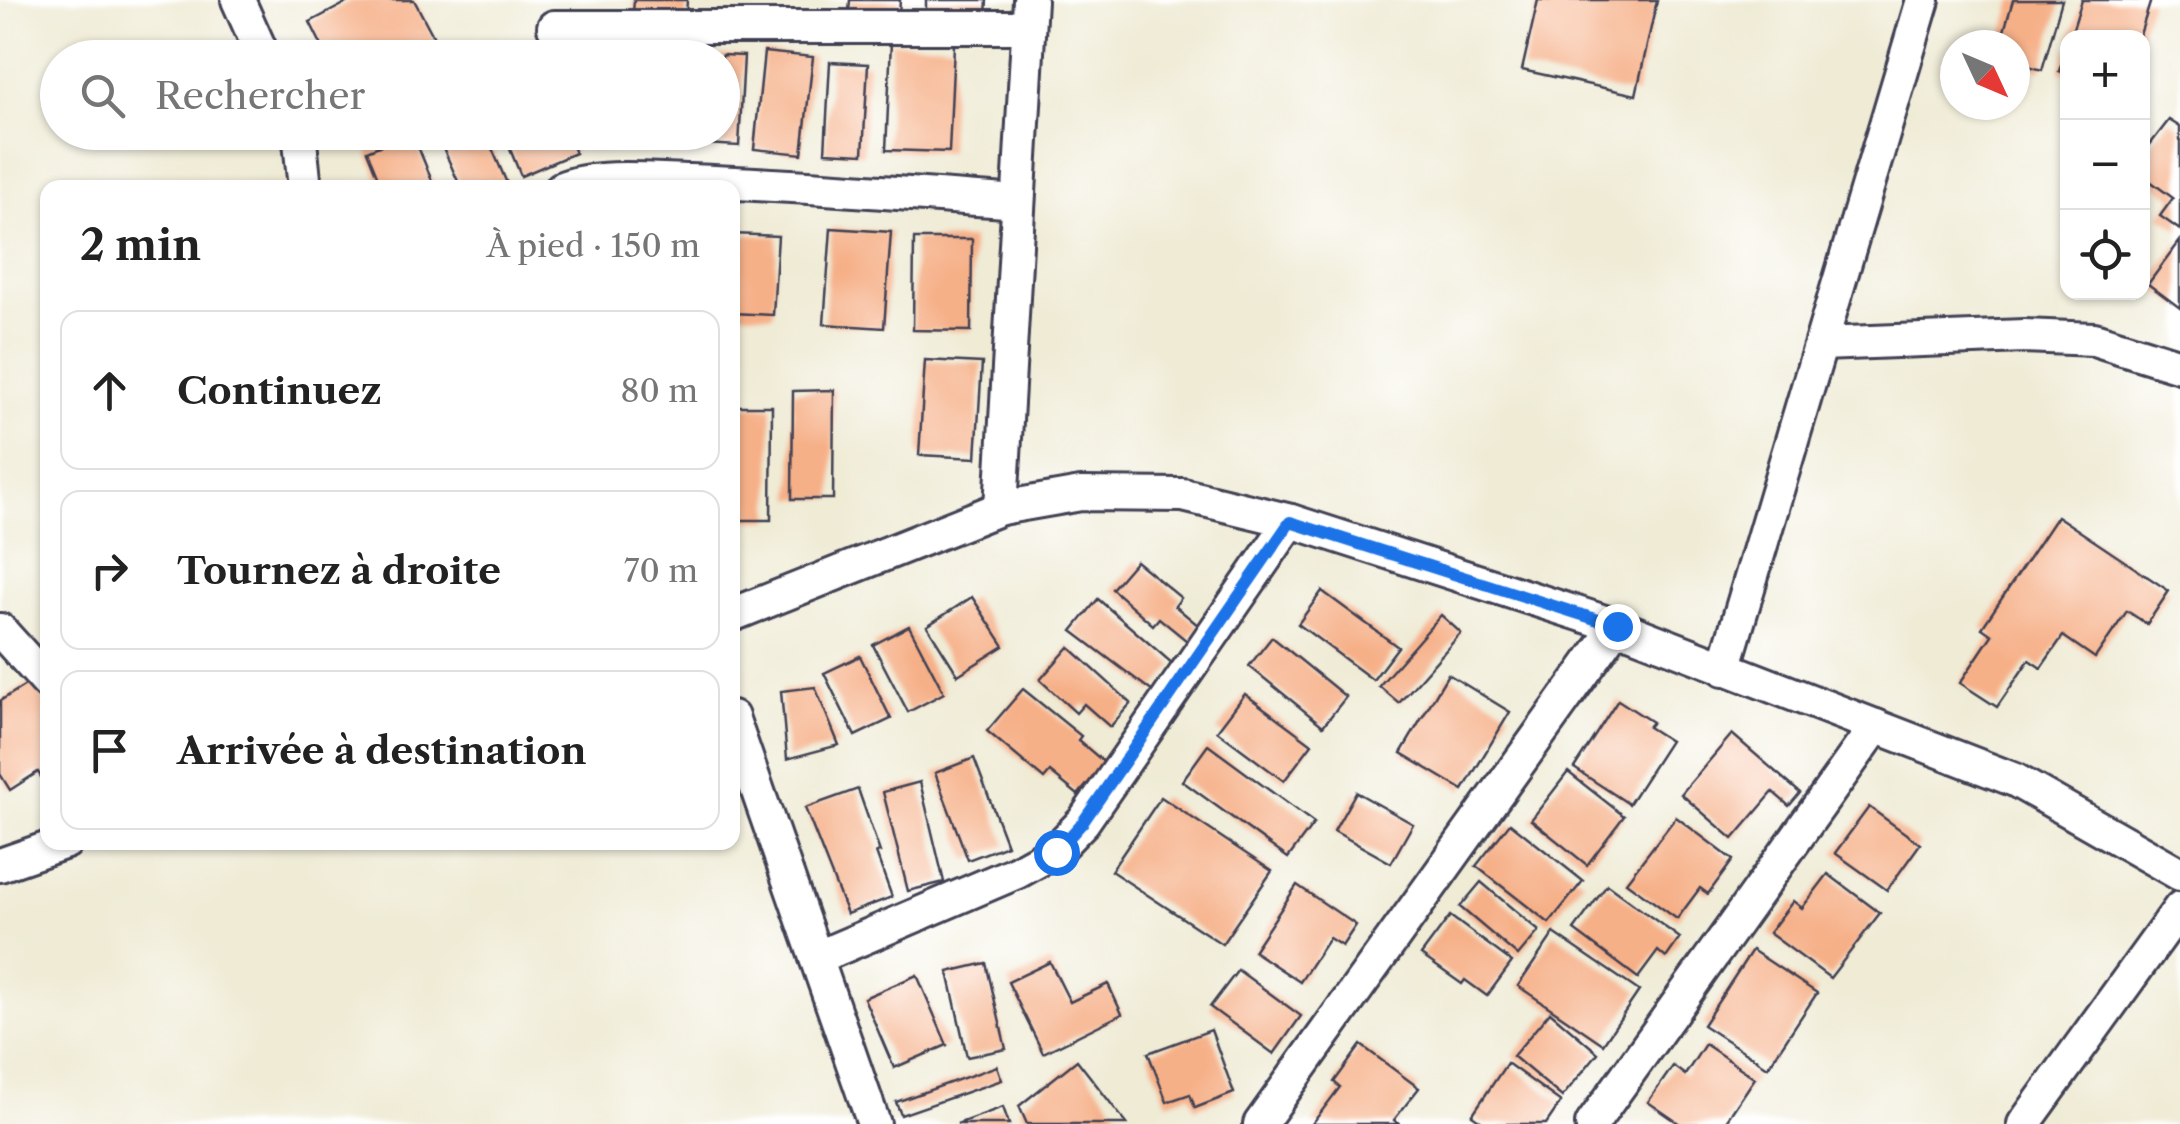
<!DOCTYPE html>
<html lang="fr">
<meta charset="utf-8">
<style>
:root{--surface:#fff;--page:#f6f6f6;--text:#222;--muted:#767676;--line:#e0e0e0}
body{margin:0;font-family:"Libre Caslon Text",serif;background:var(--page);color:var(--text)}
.controls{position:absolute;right:30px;top:30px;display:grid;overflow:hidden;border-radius:20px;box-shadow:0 2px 8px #0004}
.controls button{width:90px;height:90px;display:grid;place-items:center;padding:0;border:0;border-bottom:2px solid var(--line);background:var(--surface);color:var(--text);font:50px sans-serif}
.compass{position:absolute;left:1940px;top:30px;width:90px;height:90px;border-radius:50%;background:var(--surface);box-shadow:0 2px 8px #0004;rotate:134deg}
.stop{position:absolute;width:30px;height:30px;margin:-22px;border:8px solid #1a73e8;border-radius:50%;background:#fff}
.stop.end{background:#1a73e8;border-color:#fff;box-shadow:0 2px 10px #0008}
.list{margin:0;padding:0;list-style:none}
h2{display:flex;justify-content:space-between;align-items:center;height:130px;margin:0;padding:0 40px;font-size:42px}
h2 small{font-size:32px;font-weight:400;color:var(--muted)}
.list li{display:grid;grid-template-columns:65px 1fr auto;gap:30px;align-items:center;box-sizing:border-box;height:160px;margin:0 20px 20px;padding:0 20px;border:2px solid var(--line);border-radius:20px}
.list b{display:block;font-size:38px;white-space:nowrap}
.list em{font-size:32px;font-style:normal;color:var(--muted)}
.icon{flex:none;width:55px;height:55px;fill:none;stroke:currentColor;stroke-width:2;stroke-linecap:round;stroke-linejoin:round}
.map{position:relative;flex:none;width:2180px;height:1124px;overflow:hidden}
.search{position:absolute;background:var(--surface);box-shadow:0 2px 8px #0004;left:40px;top:40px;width:700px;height:110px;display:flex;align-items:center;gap:25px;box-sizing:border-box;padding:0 35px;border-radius:55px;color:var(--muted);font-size:38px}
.panel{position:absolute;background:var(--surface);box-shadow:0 2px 8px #0004;left:40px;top:180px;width:700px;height:670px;border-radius:20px}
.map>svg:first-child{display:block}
</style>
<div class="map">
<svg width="2180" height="1124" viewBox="0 0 2180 1124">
<rect width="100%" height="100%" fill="#fff"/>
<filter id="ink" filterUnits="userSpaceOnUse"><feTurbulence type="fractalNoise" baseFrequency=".01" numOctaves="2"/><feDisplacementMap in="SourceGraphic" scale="20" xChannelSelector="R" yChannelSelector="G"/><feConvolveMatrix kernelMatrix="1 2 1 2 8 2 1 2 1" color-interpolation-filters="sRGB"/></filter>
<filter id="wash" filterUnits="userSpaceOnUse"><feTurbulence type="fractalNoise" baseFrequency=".0048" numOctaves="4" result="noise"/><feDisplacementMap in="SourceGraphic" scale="40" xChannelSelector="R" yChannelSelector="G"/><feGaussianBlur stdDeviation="2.25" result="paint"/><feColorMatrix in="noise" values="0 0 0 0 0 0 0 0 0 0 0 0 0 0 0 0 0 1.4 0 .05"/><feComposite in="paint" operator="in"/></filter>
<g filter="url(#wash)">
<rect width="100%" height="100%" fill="#efebd5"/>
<g id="blocks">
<g fill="#f6b088">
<polygon points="352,0 414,0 439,47 420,58 328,58 310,22"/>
<polygon points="634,0 687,0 686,17 633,13"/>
<polygon points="850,0 900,0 899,14 849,11"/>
<polygon points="926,0 987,0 986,15 926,13"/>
<polygon points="1538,0 1657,0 1636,95 1522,70"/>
<polygon points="2013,0 2062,0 2042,70 2015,62 2015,45 2000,45"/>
<polygon points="2082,0 2151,0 2139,38 2070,38"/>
<polygon points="891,42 954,45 949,152 886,150"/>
<polygon points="2068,46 2068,74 2059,71"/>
<polygon points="764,52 813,57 802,154 754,149"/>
<polygon points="722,55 744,56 739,146 686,143 686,132 722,132"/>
<polygon points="830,62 868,64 863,154 825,152"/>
<polygon points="2169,120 2180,127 2180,230 2160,216 2173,198 2142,175 2142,155"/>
<polygon points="412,132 435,188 382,188 367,151"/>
<polygon points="436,132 485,132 509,188 461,188"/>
<polygon points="503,132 566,132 575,153 521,176"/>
<polygon points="612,132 667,132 666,146 611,142"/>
<polygon points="831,228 891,232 884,328 824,324"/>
<polygon points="732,234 778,236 773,315 732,313"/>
<polygon points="914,239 972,239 971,331 913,330"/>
<polygon points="2180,241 2180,308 2148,284"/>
<polygon points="925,360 982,363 976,458 919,455"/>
<polygon points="834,390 833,499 792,499 793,391"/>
<polygon points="732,406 772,406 771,520 732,520"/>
<polygon points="2057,516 2169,591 2147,624 2127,611 2095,658 2063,636 2041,668 2029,660 1997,707 1960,683 1992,635 1982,628"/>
<polygon points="1136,561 1181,598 1175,606 1199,626 1187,641 1159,618 1153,625 1112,589"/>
<polygon points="1322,591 1398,647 1373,680 1298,624"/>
<polygon points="972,597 1004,646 958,675 927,626"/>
<polygon points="1098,599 1174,665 1153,692 1072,631"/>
<polygon points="1441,615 1461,633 1399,703 1379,686"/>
<polygon points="909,626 944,693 908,712 873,645"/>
<polygon points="1272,637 1346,697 1323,726 1249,666"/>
<polygon points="1069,647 1131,703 1110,727 1084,704 1076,713 1040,680"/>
<polygon points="860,656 891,719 855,736 824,673"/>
<polygon points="1448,674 1510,712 1463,790 1401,753"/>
<polygon points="32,681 48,705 48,777 43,780 38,772 10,790 0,774 0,701"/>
<polygon points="815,687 839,745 787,759 781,691"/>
<polygon points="1023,689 1081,736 1078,740 1105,763 1078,795 1050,772 1044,779 987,731"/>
<polygon points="1245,694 1312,744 1284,781 1217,731"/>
<polygon points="1618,700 1652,722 1648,727 1670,741 1629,804 1574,768"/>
<polygon points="1732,734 1800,793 1789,806 1773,792 1733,839 1681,794"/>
<polygon points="1208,745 1314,823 1288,858 1182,781"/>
<polygon points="974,758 1007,845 968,860 935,773"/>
<polygon points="1568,772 1624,816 1587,865 1531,820"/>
<polygon points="920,782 944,882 908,891 883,792"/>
<polygon points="858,789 880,852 876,853 892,897 847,914 805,808"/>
<polygon points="1356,792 1413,824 1391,863 1334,831"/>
<polygon points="1161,797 1272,871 1222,944 1111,871"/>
<polygon points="1869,807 1920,844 1887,890 1835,853"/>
<polygon points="1676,817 1733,860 1708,894 1700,888 1677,919 1626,882"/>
<polygon points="1510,823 1583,881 1549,923 1476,866"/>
<polygon points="1828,874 1880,913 1830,978 1769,933 1793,901 1802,908"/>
<polygon points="1481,882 1539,931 1518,956 1460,907"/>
<polygon points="1297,885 1356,925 1342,946 1329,938 1300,982 1253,951"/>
<polygon points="1607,885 1680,938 1666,958 1658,951 1638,978 1574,930"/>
<polygon points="1450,916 1512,962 1487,996 1465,980 1462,984 1421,955"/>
<polygon points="1554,933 1639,991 1603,1044 1518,986"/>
<polygon points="1752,950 1817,993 1768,1067 1703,1025"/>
<polygon points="1050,962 1070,1002 1108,984 1122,1014 1043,1053 1008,982"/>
<polygon points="986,963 1006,1049 967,1057 948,972"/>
<polygon points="1238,970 1301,1016 1274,1054 1210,1007"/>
<polygon points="917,975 947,1045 894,1068 864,998"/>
<polygon points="1550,1012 1598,1053 1562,1097 1513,1056"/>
<polygon points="1211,1030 1234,1093 1195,1108 1190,1094 1167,1102 1148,1053"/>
<polygon points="1705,1044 1755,1078 1724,1124 1680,1124 1648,1102 1673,1066 1685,1075"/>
<polygon points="1361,1045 1419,1088 1394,1120 1399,1124 1312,1124 1340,1087 1334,1082"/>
<polygon points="1077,1060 1127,1124 1027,1124 1019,1106"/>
<polygon points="1507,1063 1561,1102 1546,1124 1485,1124 1472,1115"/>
<polygon points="997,1066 1002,1080 901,1115 896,1102"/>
<polygon points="1003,1107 1009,1124 957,1124"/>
</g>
</g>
</g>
<g filter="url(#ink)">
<use href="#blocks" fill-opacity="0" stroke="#414052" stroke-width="2.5"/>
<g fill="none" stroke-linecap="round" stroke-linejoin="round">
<g stroke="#414052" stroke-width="38">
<g id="street">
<polyline points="238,0 264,58"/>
<polyline points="554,27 1028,27"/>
<polyline points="299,132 305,188"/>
<path d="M562,188C596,174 653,180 690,181C800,185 909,194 1018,202"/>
<polyline points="1821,344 2024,336 2094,339 2180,366"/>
<polyline points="1001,508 1030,0"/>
<polyline points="732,615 1001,508 1081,494 1183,495 1291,521 1617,626 2015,780 2180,874"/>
<polyline points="0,630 48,683"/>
<polyline points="1724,669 1923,0"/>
<polyline points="732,717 874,1124"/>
<polyline points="0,865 66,842"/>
<polyline points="816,958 1017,872 1055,851 1083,822 1291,521"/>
<polyline points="1260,1124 1617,626"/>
<polyline points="1592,1124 1876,726"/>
<polyline points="2024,1124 2180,908"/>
</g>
</g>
<use href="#street" stroke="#fff" stroke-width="32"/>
</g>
</g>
<g fill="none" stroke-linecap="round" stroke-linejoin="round" filter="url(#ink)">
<polyline stroke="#1a73e8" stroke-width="12" points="1056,852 1083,822 1290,522 1617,626"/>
</g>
</svg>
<div class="controls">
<button>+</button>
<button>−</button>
<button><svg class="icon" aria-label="locate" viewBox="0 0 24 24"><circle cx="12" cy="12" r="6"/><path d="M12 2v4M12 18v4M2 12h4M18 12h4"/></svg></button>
</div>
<svg class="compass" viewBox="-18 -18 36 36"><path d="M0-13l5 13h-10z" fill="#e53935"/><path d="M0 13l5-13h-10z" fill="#767676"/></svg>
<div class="stop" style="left:1056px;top:852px"></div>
<div class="stop end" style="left:1617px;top:626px"></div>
<div class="search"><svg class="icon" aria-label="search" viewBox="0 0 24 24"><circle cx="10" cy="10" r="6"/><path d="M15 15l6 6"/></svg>Rechercher</div>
<section class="panel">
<h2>2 min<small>À pied · 150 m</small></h2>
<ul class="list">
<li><svg class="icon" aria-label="ahead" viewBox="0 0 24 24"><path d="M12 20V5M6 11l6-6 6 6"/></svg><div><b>Continuez</b></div><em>80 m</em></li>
<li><svg class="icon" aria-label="right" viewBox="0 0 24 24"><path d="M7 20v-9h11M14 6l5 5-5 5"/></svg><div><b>Tournez à droite</b></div><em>70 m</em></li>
<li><svg class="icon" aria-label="arrive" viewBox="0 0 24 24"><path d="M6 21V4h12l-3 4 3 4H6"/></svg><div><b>Arrivée à destination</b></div></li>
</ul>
</section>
</div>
